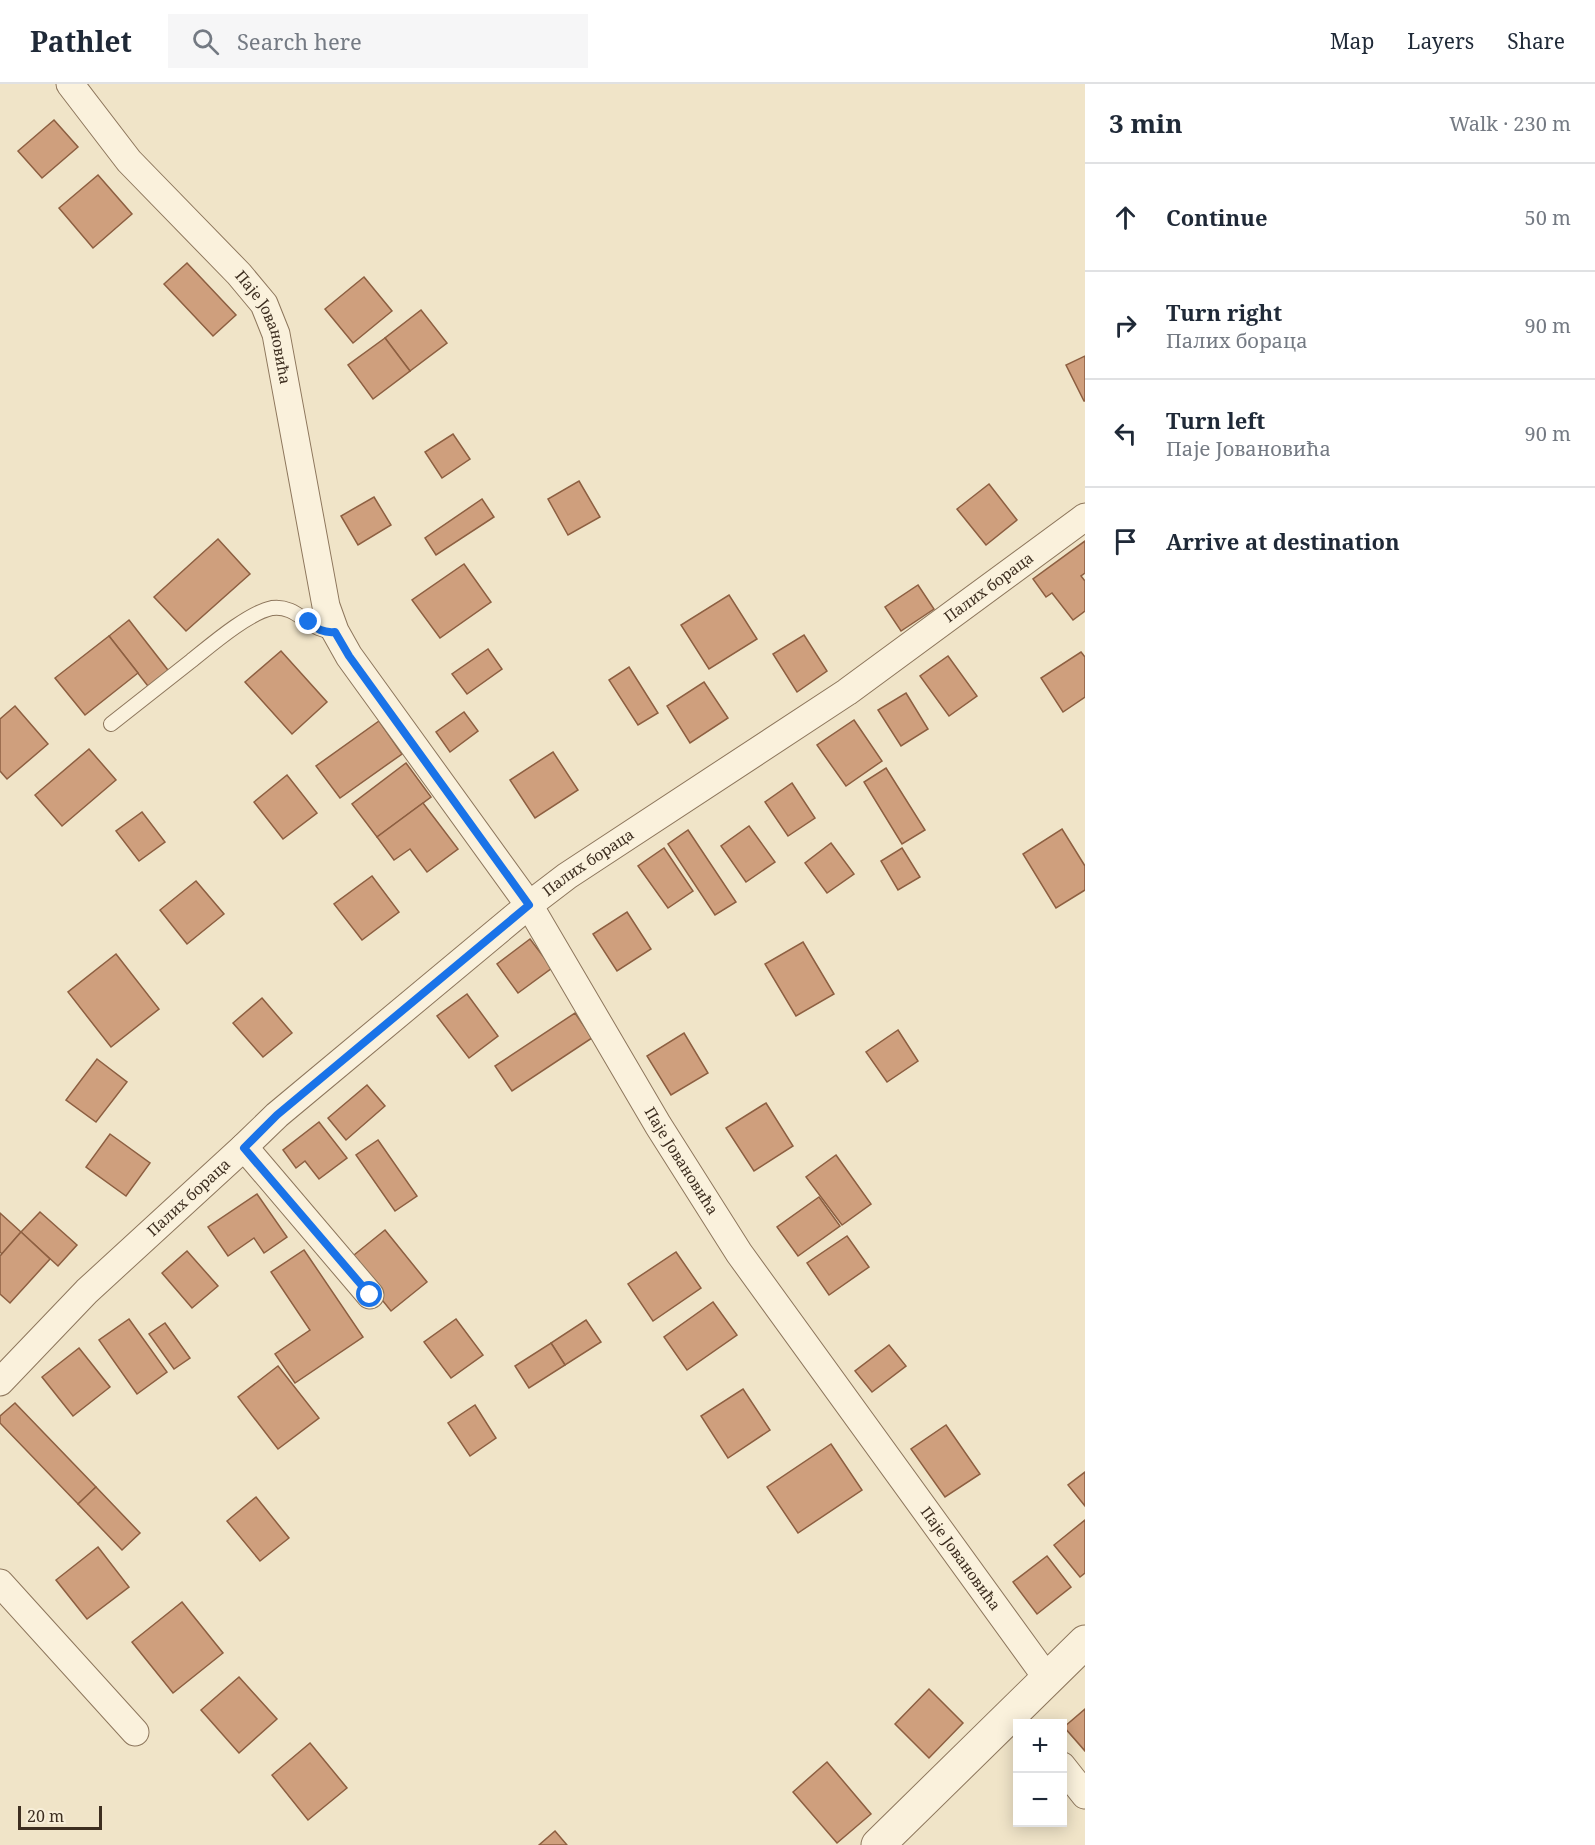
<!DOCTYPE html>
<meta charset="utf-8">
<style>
:root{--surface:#fff;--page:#f6f6f7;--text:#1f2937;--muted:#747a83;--line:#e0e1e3}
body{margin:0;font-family:"Noto Serif",serif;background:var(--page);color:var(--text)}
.controls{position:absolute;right:18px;bottom:18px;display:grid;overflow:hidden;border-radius:0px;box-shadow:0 3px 15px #0003}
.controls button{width:54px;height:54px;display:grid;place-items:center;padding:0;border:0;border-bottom:2px solid var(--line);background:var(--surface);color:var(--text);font:30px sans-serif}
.scale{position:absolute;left:18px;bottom:15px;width:84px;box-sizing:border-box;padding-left:6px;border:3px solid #3d2e20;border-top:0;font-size:16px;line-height:21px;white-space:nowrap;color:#3d2e20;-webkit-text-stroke:4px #f7eed8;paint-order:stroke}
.stop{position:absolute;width:18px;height:18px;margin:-14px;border:4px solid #1a73e8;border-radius:50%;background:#fff}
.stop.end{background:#1a73e8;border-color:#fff;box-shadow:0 2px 6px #0008}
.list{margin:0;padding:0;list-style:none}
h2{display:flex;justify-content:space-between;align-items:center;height:78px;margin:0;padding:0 24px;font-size:26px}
h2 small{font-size:20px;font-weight:400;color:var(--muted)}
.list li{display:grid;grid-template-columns:39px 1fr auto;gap:18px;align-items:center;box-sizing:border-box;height:108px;padding:0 24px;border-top:2px solid var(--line)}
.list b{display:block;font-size:22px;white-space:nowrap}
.list p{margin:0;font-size:20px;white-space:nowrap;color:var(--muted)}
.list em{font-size:20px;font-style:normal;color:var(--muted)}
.icon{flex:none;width:33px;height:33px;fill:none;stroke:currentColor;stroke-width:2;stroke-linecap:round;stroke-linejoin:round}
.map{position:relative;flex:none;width:1085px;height:1761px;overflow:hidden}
header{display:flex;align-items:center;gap:36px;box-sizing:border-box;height:84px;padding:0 30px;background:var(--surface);border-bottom:2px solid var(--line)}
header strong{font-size:28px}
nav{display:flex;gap:33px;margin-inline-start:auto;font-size:21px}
.search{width:420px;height:54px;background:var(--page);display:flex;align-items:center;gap:15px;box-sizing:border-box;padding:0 21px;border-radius:0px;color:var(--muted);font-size:22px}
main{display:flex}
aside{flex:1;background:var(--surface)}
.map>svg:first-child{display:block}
</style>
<header>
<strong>Pathlet</strong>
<div class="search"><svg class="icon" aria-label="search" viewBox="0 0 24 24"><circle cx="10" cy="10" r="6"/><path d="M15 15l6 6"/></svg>Search here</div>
<nav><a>Map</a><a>Layers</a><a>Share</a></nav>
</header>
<main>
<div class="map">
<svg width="1085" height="1761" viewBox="0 0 1085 1761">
<rect width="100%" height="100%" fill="#f0e4c8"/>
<g fill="#cf9f7d" stroke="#8d5f41" stroke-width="1.5">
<polygon points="54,36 78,63 42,94 18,67"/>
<polygon points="98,91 132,130 93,164 59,124"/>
<polygon points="187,179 236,231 213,252 164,200"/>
<polygon points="364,193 392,227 353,259 325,225"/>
<polygon points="421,226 447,259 410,287 385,254"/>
<polygon points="385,254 410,287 373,315 348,281"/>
<polygon points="1085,272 1085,317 1084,317 1066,281"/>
<polygon points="453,350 470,375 442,394 425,368"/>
<polygon points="579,397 600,433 568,451 548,415"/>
<polygon points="989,400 1017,436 986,461 957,425"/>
<polygon points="374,413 391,441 358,461 341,432"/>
<polygon points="482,415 494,433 436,471 425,454"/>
<polygon points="218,455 250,490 186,547 154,513"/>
<polygon points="1085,457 1085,489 1081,492 1085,497 1085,527 1073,536 1052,509 1046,513 1033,495"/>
<polygon points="464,480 491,518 440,554 412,516"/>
<polygon points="918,501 934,525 901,547 885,523"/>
<polygon points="729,511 757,555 709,585 681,541"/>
<polygon points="129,536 171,590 151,606 109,552"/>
<polygon points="804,551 827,587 797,608 773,570"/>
<polygon points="109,552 138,589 85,631 55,594"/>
<polygon points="488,565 502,585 467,610 452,590"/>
<polygon points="281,567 327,618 292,650 245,598"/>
<polygon points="1081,568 1085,573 1085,613 1063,628 1041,594"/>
<polygon points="948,572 977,612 949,632 920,592"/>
<polygon points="629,583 658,629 638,641 609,596"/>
<polygon points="704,598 728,634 690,659 667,622"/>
<polygon points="906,609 928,645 901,662 878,626"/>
<polygon points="15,622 48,660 7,695 0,687 0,635"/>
<polygon points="464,628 478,647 450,668 436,648"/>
<polygon points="854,636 882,677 846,702 817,661"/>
<polygon points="379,637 402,670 340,714 316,682"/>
<polygon points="89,665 116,696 62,742 35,711"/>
<polygon points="553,668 578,706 535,734 510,696"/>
<polygon points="406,679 431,713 377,753 352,720"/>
<polygon points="886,684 925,746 902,760 864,698"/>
<polygon points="287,691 317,729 283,755 254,718"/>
<polygon points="792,699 815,734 788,752 765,718"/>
<polygon points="423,719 458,765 427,788 410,765 394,776 377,753"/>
<polygon points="142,728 165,758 139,777 116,747"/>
<polygon points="749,742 775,778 746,798 721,762"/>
<polygon points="1062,745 1085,782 1085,806 1056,824 1023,770"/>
<polygon points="688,746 736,818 715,831 668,760"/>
<polygon points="831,759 854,790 827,809 805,779"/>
<polygon points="664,764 693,807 668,824 638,782"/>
<polygon points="902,764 920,793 898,806 881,777"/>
<polygon points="372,792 399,828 362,856 334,820"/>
<polygon points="196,797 224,830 187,860 160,826"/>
<polygon points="627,828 651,865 617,887 593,850"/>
<polygon points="530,855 552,884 518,909 497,880"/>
<polygon points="803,858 834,910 796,932 765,880"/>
<polygon points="116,870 159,925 111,963 68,908"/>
<polygon points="467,910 498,952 469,974 437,932"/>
<polygon points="262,914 292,949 263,973 233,939"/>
<polygon points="575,929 592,954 512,1007 495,982"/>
<polygon points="898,946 918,977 887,998 866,968"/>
<polygon points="684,949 708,989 671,1011 647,972"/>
<polygon points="97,975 127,998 96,1038 66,1016"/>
<polygon points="367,1001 385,1022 346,1056 328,1034"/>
<polygon points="766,1019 793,1062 754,1087 726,1044"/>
<polygon points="319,1038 347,1074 319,1095 305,1077 296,1084 283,1066"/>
<polygon points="110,1050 150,1079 126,1112 86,1083"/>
<polygon points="378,1056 417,1112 395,1127 356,1071"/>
<polygon points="836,1071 871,1120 842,1141 806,1093"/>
<polygon points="257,1110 287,1153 264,1169 254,1154 228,1172 208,1143"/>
<polygon points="819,1113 840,1142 798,1172 777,1143"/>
<polygon points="40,1128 77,1161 58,1182 21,1148"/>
<polygon points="0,1129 21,1148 2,1170 0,1168"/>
<polygon points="385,1146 427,1198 391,1227 349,1175"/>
<polygon points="21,1148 50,1175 10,1219 0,1210 0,1172"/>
<polygon points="847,1152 869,1183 829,1211 807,1179"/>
<polygon points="304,1166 363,1253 295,1299 275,1270 310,1246 271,1188"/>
<polygon points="187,1167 218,1202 192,1224 162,1189"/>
<polygon points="676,1168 701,1204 653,1237 628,1200"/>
<polygon points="713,1218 737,1251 687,1286 664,1253"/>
<polygon points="129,1235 167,1288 137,1310 99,1256"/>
<polygon points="456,1235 483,1271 451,1294 424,1258"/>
<polygon points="586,1236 601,1258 565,1281 551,1259"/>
<polygon points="165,1239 190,1274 174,1285 149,1250"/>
<polygon points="551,1259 565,1281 529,1304 515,1282"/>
<polygon points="889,1261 906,1282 872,1308 855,1287"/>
<polygon points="79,1264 110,1303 73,1332 42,1293"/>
<polygon points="278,1282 319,1334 278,1365 238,1313"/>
<polygon points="743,1305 770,1346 728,1374 701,1332"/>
<polygon points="15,1319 96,1403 78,1420 0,1339 0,1332"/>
<polygon points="475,1321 496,1354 470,1372 448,1339"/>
<polygon points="946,1341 980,1390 945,1413 911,1365"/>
<polygon points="831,1360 862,1406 798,1449 767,1403"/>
<polygon points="1085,1388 1085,1422 1068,1401"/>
<polygon points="96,1403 140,1449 122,1466 78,1420"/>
<polygon points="256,1413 289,1454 260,1477 227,1437"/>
<polygon points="1085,1436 1085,1489 1080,1493 1054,1461"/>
<polygon points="98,1463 129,1503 87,1535 56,1496"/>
<polygon points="1047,1472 1071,1503 1037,1530 1013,1498"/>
<polygon points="182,1518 223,1569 173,1609 132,1558"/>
<polygon points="239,1593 277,1635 239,1669 201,1626"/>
<polygon points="929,1605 963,1639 929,1674 895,1640"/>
<polygon points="1085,1625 1085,1667 1064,1643"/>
<polygon points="310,1659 347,1704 308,1736 272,1691"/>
<polygon points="827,1678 871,1730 837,1759 793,1708"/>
<polygon points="555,1747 567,1761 539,1761"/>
</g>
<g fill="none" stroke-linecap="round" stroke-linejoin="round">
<g stroke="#8d765c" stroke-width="16">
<path id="service" d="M111,640C138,619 164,598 191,577C211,561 248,529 272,524C298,520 311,550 335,547"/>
</g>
<g stroke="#8d765c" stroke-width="29">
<g id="minor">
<path id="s1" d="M70,0L129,77L239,190L264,220L276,250L326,522L335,547L349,572L529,821L658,1041L739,1169L1047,1594"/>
<polyline points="244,1063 370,1211"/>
<path id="s2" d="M0,1298L87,1207L244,1063L277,1031L529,821L567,792L847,608L1085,433"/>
<polyline points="0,1499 135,1648"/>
<polyline points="1062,1682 1085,1711"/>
</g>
</g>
<g stroke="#8d765c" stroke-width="35">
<polyline id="tertiary" points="878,1761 1085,1558"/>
</g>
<use href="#service" stroke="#faf1dc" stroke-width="14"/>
<use href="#minor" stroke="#faf1dc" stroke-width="27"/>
<use href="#tertiary" stroke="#faf1dc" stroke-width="33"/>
</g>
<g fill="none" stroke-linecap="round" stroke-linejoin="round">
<path stroke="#1a73e8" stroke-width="8" d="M309,538C317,545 323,549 335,548L349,572L529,821L277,1031L244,1064L370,1211"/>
</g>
<g text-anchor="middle" stroke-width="6" stroke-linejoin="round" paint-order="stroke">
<g font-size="15" fill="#3d2e20" stroke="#f7eed8">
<text dy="5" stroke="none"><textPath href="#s1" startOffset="315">Паје Јовановића</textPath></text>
<text dy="5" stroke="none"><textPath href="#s2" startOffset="1272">Палих бораца</textPath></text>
<text dy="5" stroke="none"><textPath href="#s2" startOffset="786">Палих бораца</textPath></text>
<text dy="5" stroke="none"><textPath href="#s1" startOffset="1263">Паје Јовановића</textPath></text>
<text dy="5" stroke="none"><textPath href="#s2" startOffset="264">Палих бораца</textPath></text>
<text dy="5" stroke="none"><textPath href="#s1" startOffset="1749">Паје Јовановића</textPath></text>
</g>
</g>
</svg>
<div class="controls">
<button>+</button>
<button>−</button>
</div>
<div class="scale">20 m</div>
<div class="stop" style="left:370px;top:1211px"></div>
<div class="stop end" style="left:309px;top:538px"></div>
</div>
<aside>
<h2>3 min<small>Walk · 230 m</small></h2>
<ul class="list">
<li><svg class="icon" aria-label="ahead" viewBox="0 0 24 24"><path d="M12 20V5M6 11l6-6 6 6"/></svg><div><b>Continue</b></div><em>50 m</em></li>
<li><svg class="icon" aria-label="right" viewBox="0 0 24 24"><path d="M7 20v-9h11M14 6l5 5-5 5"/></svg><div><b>Turn right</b><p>Палих бораца</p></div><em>90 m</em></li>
<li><svg class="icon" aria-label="left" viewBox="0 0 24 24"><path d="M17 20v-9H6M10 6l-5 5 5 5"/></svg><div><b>Turn left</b><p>Паје Јовановића</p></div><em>90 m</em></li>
<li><svg class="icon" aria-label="arrive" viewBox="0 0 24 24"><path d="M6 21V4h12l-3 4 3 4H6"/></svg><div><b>Arrive at destination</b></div></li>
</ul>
</aside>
</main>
